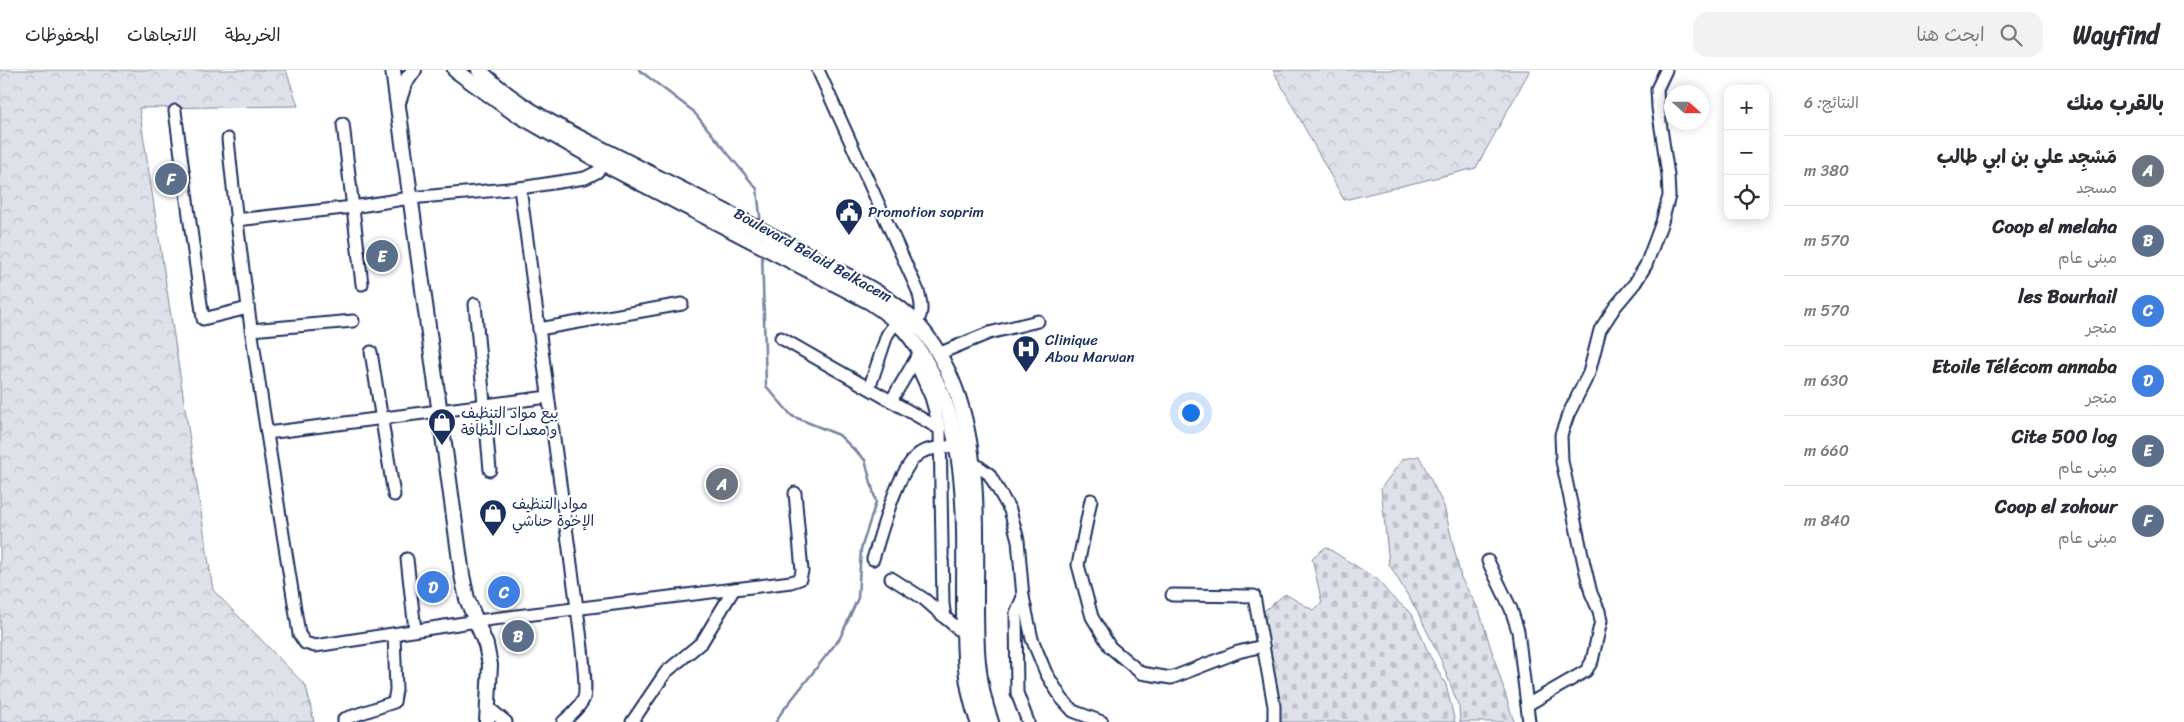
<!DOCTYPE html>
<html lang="ar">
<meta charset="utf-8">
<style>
:root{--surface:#fff;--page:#f2f2f3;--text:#2b2b33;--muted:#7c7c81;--line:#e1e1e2;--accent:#1b2f5e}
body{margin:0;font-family:Sriracha,"Playpen Sans Arabic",sans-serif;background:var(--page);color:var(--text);direction:rtl}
.controls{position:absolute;right:15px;top:15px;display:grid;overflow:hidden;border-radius:10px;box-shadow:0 2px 12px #0003}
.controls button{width:45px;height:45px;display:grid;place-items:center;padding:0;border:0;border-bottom:1px solid var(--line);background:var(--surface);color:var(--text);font:25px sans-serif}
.compass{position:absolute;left:1664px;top:15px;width:45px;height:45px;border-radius:50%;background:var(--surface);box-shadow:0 2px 12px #0003;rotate:111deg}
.you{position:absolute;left:1190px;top:342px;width:18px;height:18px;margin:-12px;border:4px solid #fff;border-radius:50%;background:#1a73e8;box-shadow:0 0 0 8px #1a73e833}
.badge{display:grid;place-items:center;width:32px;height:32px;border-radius:50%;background:var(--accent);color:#fff;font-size:16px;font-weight:700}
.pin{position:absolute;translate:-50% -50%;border:2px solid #fff;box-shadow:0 1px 5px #0006}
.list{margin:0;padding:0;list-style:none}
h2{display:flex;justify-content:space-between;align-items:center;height:65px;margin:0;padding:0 20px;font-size:21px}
h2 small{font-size:16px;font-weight:400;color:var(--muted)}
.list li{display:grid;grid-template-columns:32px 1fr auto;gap:15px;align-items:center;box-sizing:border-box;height:70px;padding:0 20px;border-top:1px solid var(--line)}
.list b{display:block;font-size:19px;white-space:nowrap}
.list p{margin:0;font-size:16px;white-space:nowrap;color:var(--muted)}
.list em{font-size:16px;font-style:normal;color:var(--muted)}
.icon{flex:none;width:28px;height:28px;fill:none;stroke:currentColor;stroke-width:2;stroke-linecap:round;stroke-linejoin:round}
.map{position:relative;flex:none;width:1784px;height:652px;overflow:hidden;direction:ltr}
header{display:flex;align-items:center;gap:30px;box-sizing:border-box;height:70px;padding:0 25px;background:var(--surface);border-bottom:1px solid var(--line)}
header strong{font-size:24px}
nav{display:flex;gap:28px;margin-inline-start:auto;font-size:18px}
.search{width:350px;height:45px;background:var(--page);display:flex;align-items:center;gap:12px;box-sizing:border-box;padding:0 18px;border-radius:15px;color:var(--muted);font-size:19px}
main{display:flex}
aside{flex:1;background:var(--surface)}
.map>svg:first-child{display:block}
</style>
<header>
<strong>Wayfind</strong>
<div class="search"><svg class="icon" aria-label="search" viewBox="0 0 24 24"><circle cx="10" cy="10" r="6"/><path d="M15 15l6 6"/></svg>ابحث هنا</div>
<nav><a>الخريطة</a><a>الاتجاهات</a><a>المحفوظات</a></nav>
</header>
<main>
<aside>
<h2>بالقرب منك<small>النتائج: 6</small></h2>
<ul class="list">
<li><span class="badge" style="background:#6b7280">A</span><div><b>مَسْجِد علي بن ابي طالب</b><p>مسجد</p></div><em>380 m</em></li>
<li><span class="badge" style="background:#5c6f8a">B</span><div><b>Coop el melaha</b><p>مبنى عام</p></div><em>570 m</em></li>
<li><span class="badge" style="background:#3f7fe0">C</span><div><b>les Bourhail</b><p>متجر</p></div><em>570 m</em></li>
<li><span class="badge" style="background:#3f7fe0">D</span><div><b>Etoile Télécom annaba</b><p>متجر</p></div><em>630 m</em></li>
<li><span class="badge" style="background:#5c6f8a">E</span><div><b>Cite 500 log</b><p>مبنى عام</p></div><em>660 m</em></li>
<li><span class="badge" style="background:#5c6f8a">F</span><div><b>Coop el zohour</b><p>مبنى عام</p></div><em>840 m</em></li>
</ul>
</aside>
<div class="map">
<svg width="1784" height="652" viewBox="0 0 1784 652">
<defs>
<pattern id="forest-crowns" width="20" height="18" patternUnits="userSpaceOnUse" patternTransform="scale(1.25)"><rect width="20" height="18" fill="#dee1e7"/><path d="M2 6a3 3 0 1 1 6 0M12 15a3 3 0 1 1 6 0" fill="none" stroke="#bec1c9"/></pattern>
<pattern id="cemetery-stones" width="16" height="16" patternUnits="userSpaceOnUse" patternTransform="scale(1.25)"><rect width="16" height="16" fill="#dee1e7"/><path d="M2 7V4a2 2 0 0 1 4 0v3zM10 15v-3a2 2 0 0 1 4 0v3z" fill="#bec1c9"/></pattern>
</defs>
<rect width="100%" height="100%" fill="#fff"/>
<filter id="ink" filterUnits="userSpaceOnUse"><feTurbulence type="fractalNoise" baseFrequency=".02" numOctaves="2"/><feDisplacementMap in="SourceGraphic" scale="10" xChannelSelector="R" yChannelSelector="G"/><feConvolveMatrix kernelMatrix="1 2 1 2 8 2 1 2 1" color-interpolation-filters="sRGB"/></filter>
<g filter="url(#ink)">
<g fill="url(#forest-crowns)" stroke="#7c88a2">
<polygon points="0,0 286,0 298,36 139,38 213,520 306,616 314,652 0,652"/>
<polygon points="1273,0 1530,0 1476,98 1344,130"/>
</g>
<g fill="url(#cemetery-stones)" stroke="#7c88a2">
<polygon points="1419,386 1444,436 1461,508 1479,540 1514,652 1460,652 1459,637 1441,590 1417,541 1389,494 1381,418 1403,389"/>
<polygon points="1326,477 1378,510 1390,525 1412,544 1429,584 1446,615 1455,652 1278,652 1258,546 1285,524 1313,540 1322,533 1312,488"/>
</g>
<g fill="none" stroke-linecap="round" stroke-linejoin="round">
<g stroke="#77839f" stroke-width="2.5">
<polyline points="639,0 693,41 757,119 761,155"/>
<polyline points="762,181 766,316 792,346 839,365 865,390 876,432 861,479 858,528 840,568 781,643 776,652"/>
</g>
<g stroke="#1b2f5e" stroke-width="15">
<g id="minor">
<path d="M818,0L918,221C922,235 924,247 912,258"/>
<polyline points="175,41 203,249 248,238"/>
<polyline points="343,54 362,214"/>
<path d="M228,69C244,235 273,400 299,564L305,573L315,576L477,551L791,512L800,509L802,501L795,423"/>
<path d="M520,118L577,538C579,556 588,615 584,628C580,638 570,645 563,652"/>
<polyline points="236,150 353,137 410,128 520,118 585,108 597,102 604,94"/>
<polyline points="475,234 490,400"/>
<polyline points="539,259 682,234"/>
<polyline points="251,260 353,251"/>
<polyline points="781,268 940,359 943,534 945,548"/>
<polyline points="371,282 394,425"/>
<polyline points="938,284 989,263 1038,251"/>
<polyline points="915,291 931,327 940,359"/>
<polyline points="872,310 887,265 901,244"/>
<polyline points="891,331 917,287"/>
<polyline points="267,363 548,327"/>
<polyline points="972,392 989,404 1010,440 1018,470 1023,527 1032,569 1046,603 1062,629 1073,641 1102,652"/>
<polyline points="1091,430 1078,495 1092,547 1110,577 1141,603 1171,608 1238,582 1263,576"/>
<polyline points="407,489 415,560"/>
<path d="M873,489C881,464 899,393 922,382C933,377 945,377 956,376"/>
<polyline points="1488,491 1511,539 1518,561 1529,652"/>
<polyline points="891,508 924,529 964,564"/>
<polyline points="1172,525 1254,526 1274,636 1274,652"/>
<polyline points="1023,527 1016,543 1017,623 1028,652"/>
<polyline points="1527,635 1586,601 1592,591 1601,551 1599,541 1591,523 1584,494 1562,391 1561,365 1568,345 1589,303 1600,260 1615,237 1635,213 1646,195 1662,152 1669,126 1668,105 1658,38 1657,19 1666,0"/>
<polyline points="489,638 506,652"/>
<polyline points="344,652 344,649 394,632 396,620 394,564"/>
<polyline points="632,652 666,602 702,572 734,519"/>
</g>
</g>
<g stroke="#1b2f5e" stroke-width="18">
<g id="major">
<polyline points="393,0 462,505 467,529 486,575 490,595 487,652"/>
<path d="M455,0L513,42L604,94L870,232C901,252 913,267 930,299C969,370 964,454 964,532C964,576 963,610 978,652"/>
<path d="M479,0C519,40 574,65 624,90C688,123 753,155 817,190C852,209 890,225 918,255C934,273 946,295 955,318C980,385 976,459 976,529C976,572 976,611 991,652"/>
<polyline points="399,30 404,14 414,0"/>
</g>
</g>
<use href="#minor" stroke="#fff" stroke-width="11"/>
<use href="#major" stroke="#fff" stroke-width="14"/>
</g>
</g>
<defs>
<g id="civic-pin" transform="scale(1.4375)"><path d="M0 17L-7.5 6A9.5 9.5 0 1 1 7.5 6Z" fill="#1b2f5e" stroke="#fff"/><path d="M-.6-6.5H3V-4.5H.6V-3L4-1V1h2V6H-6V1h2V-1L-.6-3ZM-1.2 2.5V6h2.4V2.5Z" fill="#fff"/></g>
<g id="hospital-pin" transform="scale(1.4375)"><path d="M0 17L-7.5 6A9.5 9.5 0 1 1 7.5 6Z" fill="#1b2f5e" stroke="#fff"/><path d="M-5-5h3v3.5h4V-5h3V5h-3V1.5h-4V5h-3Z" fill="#fff"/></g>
<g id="shop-pin" transform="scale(1.4375)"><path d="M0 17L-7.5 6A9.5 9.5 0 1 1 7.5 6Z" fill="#1b2f5e" stroke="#fff"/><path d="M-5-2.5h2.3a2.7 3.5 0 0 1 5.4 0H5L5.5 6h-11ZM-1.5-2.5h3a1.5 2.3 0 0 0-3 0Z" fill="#fff"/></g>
</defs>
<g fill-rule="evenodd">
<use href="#civic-pin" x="849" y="142"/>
<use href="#hospital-pin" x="1026" y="279"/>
<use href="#shop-pin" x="442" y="352"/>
<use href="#shop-pin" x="493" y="443"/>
</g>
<g text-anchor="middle" stroke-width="4.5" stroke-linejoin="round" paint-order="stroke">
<g font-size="15" fill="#1b2f5e" stroke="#fff" text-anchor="start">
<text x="868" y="147">Promotion soprim</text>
<text x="1045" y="275">Clinique<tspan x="1045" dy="17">Abou Marwan</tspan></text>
<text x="461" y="348">بيع مواد التنظيف<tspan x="461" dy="17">و معدات النظافة</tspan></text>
<text x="512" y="439">مواد التنظيف<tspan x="512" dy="17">الإخوة حناشي</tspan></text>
</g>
<g font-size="15" fill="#1b2f5e" stroke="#fff">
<text transform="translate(813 185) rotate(29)" y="5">Boulevard Belaid Belkacem</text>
</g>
</g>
</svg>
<div class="controls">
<button>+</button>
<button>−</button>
<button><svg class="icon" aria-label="locate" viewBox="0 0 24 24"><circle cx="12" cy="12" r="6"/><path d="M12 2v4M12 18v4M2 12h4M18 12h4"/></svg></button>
</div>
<svg class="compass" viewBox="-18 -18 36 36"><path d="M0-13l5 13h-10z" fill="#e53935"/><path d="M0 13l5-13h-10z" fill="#7c7c81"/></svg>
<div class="you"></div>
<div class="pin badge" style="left:722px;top:414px;background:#6b7280">A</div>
<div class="pin badge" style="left:518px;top:566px;background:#5c6f8a">B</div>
<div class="pin badge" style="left:504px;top:522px;background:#3f7fe0">C</div>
<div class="pin badge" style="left:433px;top:517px;background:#3f7fe0">D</div>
<div class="pin badge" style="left:382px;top:186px;background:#5c6f8a">E</div>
<div class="pin badge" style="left:171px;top:109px;background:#5c6f8a">F</div>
</div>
</main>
